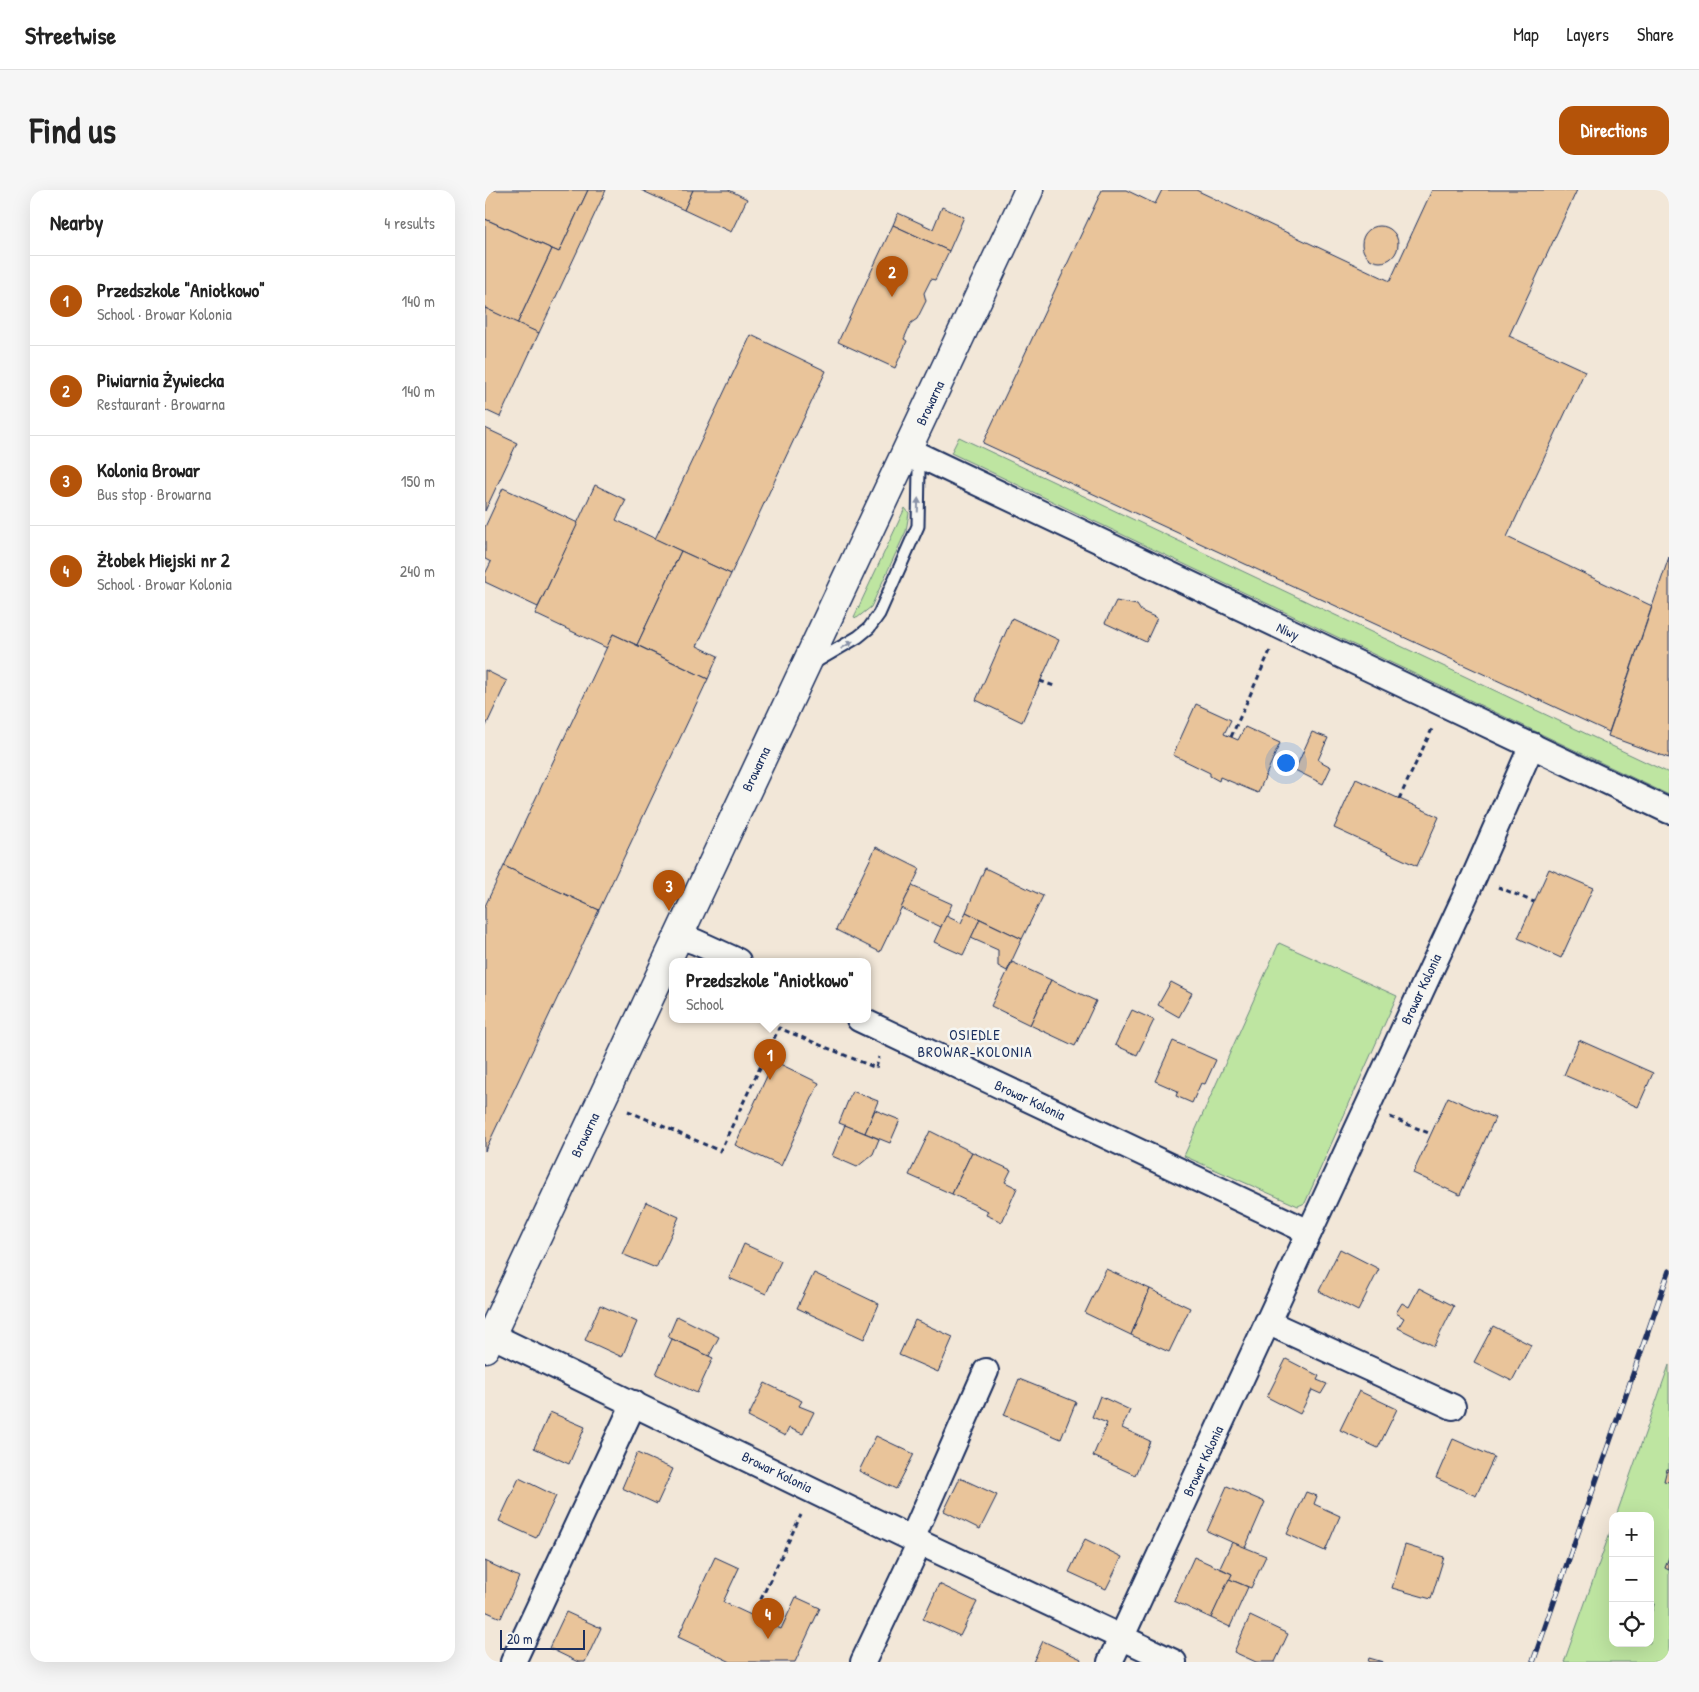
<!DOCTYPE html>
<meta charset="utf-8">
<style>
:root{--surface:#fff;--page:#f6f6f6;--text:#222;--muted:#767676;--line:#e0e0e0;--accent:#b45309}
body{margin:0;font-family:"Patrick Hand",sans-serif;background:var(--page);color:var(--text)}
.controls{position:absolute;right:15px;bottom:15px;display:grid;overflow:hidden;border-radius:10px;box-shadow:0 5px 20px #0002}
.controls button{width:45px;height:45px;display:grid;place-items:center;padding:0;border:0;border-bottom:1px solid var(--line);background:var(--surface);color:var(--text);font:25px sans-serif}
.scale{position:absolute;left:15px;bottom:12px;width:85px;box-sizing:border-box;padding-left:5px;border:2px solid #1b2f5e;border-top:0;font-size:14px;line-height:18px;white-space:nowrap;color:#1b2f5e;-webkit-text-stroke:4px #f6f6f2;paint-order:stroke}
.you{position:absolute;left:800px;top:572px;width:18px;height:18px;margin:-12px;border:4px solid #fff;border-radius:50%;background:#1a73e8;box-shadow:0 0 0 8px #1a73e833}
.badge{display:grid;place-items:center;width:32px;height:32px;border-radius:50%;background:var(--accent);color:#fff;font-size:16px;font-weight:700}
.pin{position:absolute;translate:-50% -41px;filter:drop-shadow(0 1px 2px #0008)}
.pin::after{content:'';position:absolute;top:26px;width:18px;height:15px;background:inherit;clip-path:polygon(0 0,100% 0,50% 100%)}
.popup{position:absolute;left:184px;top:768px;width:202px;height:65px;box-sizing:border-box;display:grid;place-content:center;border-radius:10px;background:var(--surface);filter:drop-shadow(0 1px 4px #0005);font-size:16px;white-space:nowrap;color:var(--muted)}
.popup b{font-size:19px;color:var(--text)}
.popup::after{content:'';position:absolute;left:50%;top:100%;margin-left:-10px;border:10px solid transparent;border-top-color:var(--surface)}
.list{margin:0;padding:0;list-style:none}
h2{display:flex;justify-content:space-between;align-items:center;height:65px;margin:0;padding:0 20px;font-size:21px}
h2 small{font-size:16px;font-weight:400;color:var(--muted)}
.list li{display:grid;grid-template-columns:32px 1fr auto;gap:15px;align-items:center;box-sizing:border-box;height:90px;padding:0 20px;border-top:1px solid var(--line)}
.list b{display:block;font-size:19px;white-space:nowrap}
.list p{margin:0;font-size:16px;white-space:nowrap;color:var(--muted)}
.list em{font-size:16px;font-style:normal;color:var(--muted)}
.icon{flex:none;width:28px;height:28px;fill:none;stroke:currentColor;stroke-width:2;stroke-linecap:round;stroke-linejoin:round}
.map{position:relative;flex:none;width:1184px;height:1472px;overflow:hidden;border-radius:15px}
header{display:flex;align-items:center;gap:30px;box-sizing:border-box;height:70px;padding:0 25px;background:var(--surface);border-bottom:1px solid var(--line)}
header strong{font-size:24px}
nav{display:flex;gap:28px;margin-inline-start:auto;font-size:18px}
.intro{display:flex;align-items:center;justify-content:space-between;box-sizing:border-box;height:120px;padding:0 30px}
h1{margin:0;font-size:35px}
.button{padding:12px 22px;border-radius:15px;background:var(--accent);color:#fff;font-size:18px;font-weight:700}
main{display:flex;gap:30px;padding:0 30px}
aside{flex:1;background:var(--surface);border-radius:15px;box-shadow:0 5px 20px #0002}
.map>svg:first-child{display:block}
</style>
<header>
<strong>Streetwise</strong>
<nav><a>Map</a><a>Layers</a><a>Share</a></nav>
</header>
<div class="intro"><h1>Find us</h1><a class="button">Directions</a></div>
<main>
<aside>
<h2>Nearby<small>4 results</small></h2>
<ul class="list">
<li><span class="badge">1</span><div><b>Przedszkole &quot;Aniołkowo&quot;</b><p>School · Browar Kolonia</p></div><em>140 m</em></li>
<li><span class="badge">2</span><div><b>Piwiarnia Żywiecka</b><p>Restaurant · Browarna</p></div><em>140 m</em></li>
<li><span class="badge">3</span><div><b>Kolonia Browar</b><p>Bus stop · Browarna</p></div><em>150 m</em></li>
<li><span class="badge">4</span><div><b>Żłobek Miejski nr 2</b><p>School · Browar Kolonia</p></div><em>240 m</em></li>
</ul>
</aside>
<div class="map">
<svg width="1184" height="1472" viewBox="0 0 1184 1472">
<rect width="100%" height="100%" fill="#f2e7d8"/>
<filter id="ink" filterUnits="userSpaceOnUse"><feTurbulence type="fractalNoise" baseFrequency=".02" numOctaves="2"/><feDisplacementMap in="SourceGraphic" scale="10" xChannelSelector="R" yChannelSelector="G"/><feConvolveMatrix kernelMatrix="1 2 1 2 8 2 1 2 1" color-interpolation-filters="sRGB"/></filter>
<g filter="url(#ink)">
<g fill="#bee5a1" stroke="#6c8a80">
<polygon points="474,247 1184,583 1184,605 466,263"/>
<polygon points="420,318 424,323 421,341 386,417 372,428 369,427"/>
<polygon points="794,753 912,806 820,1013 813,1016 699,966"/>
<polygon points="1184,1175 1184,1472 1079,1472 1128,1334 1128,1453 1165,1453 1165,1326 1131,1326"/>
</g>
<g fill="#e9c49a" stroke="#1b2f5e">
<polygon points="2,0 103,0 74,62 0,29 0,5"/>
<polygon points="103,0 121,0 54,143 32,134 67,59 74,62"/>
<polygon points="156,0 208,0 199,20"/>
<polygon points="208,0 244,0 262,9 246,42 199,20"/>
<polygon points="617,0 641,0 670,14 677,0 711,0 905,91 947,0 1092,0 1024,146 1100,181 1022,347 1167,416 1124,542 498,253"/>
<polygon points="457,17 479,27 464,61 408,35 413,23 448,39"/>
<polygon points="0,29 67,59 32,134 0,118"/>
<polygon points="408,35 464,61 450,90 446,89 439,103 441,111 432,129 426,133 419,149 422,151 410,178 353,152"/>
<circle cx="895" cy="54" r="18"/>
<polygon points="0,118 54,143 15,227 0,220"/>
<polygon points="266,145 341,181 246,384 170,349"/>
<polygon points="0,238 32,253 0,321"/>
<polygon points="110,295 141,310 131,330 196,361 152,455 128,444 122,458 50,424"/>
<polygon points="18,298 93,333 53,417 0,392 0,384 6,372 0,369 0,337"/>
<polygon points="196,361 246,384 212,456 233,466 223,489 152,455"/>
<polygon points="1184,367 1184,568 1123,546"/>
<polygon points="631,411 652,415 656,421 672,428 661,452 620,433"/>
<polygon points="527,428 574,450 537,532 491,510"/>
<polygon points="128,444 223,489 114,720 19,676"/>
<polygon points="0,480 22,491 0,538"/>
<polygon points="711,514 746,530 739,544 753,550 760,537 795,553 773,603 735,587 734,591 725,586 725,583 688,565"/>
<polygon points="827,542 843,548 833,570 846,577 838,594 810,580"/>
<polygon points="871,589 954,627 932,676 849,638"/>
<polygon points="391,657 435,679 395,762 351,740"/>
<polygon points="19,676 114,720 0,961 0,716"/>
<polygon points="500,678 558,706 537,749 481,722"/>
<polygon points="1064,679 1108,698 1076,768 1033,748"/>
<polygon points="427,696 467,714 456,737 416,718"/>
<polygon points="481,722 495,729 478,765 449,752 461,726 476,733"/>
<polygon points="495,729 537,749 522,781 513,776 513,760 486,748"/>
<polygon points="527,772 566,790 545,835 506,816"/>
<polygon points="566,790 611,811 590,856 545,835"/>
<polygon points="686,792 707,803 694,827 673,815"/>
<polygon points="647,820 669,830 652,865 630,855"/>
<polygon points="1094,850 1168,883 1153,917 1079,885"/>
<polygon points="688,851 731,870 720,894 716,893 707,913 691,906 693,901 670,891"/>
<polygon points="289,871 334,893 296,976 250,955"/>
<polygon points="367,901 393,911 380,943 354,933"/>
<polygon points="963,907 1010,928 975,1005 928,983"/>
<polygon points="390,920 415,930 405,953 380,943"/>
<polygon points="360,935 394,949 388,964 372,977 347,966"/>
<polygon points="445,941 487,962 467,1004 424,985"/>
<polygon points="487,962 526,980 520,992 532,998 517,1032 501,1025 503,1021 467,1004"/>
<polygon points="161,1012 194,1027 171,1078 137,1064"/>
<polygon points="259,1054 296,1071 281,1104 244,1088"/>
<polygon points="855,1059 894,1079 873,1121 834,1101"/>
<polygon points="621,1079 665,1099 646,1145 600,1123"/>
<polygon points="329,1083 394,1114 379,1149 312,1118"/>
<polygon points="934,1098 969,1116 949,1156 913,1138 919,1128 911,1123 917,1113 924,1117"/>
<polygon points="665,1099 705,1118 684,1162 646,1145"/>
<polygon points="115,1115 152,1132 137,1167 100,1150"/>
<polygon points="192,1126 234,1147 224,1166 183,1147"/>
<polygon points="430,1130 468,1147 453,1182 414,1165"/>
<polygon points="1008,1136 1046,1155 1027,1191 989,1172"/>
<polygon points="187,1149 228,1168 212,1203 171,1184"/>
<polygon points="801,1169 834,1186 832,1190 842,1194 836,1204 827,1200 815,1224 782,1207"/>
<polygon points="534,1189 591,1212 576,1249 519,1225"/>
<polygon points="280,1193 317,1211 314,1216 329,1222 318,1244 304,1238 300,1246 263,1227"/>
<polygon points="874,1201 912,1219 893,1258 855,1240"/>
<polygon points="615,1206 645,1220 637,1238 665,1251 650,1285 608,1266 622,1233 607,1227"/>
<polygon points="65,1222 100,1237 84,1274 49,1258"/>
<polygon points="391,1246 429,1264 411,1299 374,1281"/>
<polygon points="968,1249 1009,1267 991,1306 951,1288"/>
<polygon points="152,1263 188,1279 172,1314 137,1298"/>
<polygon points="1182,1279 1184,1279 1184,1292 1179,1291"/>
<polygon points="34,1288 71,1306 51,1348 14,1331"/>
<polygon points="475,1288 512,1305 495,1339 459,1321"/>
<polygon points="742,1296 780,1312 760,1358 722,1341"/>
<polygon points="821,1302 832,1306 829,1314 855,1326 840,1361 802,1344"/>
<polygon points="600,1349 637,1367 621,1399 584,1382"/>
<polygon points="747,1352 781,1366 766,1398 744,1389 747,1384 735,1378"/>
<polygon points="920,1355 959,1367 946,1409 907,1398"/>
<polygon points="230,1367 254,1378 238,1412 296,1439 311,1407 335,1418 310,1472 246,1472 193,1447"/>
<polygon points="709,1367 747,1384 726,1428 689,1411"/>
<polygon points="1184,1367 1184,1380 1180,1378"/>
<polygon points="0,1371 34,1387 16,1428 0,1421"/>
<polygon points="744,1389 763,1397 745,1437 726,1428"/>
<polygon points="454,1394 492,1412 475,1446 438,1429"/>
<polygon points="1165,1413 1169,1414 1165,1427"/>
<polygon points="81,1422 116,1438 100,1472 93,1472 64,1458"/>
<polygon points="765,1426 803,1444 790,1472 771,1472 749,1462"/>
<polygon points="558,1451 596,1469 595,1472 548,1472"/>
<polygon points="884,1468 898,1472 883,1472"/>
</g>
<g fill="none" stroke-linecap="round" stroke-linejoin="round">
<g stroke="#1b2f5e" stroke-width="15">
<polyline id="lane" points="327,474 373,447 384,438 394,424 433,336 434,279 426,265"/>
</g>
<g stroke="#1b2f5e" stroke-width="28">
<g id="street">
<polyline points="423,260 1184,621"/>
<polyline points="193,746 211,752 253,771"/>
<polyline points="374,829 824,1042"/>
<polyline points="782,1132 968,1217"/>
<polyline points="6,1145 427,1349 689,1472"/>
<polyline points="427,1349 501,1181"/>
<polyline points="28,1472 149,1213"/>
<polyline points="378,1472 435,1352"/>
<polyline points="625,1472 989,687 1047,555"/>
</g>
</g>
<g stroke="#1b2f5e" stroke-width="31">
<polyline id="secondary" points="0,1158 544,0"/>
</g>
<g stroke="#1b2f5e" stroke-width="3" stroke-dasharray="5 4" stroke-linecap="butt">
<polyline points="555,491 569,496"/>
<polyline points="746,547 785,461"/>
<polyline points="914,609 948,537"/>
<polyline points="1013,697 1049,712"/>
<polyline points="143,921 235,961 294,838 391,878 394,867"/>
<polyline points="905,927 946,944"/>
<polyline points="268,1426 316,1325"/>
</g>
<use href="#lane" stroke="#f6f6f2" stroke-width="11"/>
<use href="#street" stroke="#f6f6f2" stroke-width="24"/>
<use href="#secondary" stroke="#f6f6f2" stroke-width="28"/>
<g stroke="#1b2f5e" stroke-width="5.5">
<polyline id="rail" points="1048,1472 1184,1081"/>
</g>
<use href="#rail" stroke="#f6f6f2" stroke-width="4" stroke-dasharray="11" stroke-linecap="butt"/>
</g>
<defs><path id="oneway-solid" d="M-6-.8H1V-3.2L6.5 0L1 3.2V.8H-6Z" transform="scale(1.25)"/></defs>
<g fill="#8892a8">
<use href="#oneway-solid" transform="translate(433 315) rotate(-88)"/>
<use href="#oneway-solid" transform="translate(362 455) rotate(-32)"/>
</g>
</g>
<g text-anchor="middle" stroke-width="5" stroke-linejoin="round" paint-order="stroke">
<g font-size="14" fill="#1b2f5e" stroke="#f6f6f2">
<text transform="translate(445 213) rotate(-65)" y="5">Browarna</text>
<text transform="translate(803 441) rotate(25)" y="5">Niwy</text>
<text transform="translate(271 579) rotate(-65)" y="5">Browarna</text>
<text transform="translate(936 799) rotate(-65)" y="5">Browar Kolonia</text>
<text transform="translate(545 910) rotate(25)" y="5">Browar Kolonia</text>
<text transform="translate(100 945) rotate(-65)" y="5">Browarna</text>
<text transform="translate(718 1271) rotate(-65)" y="5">Browar Kolonia</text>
<text transform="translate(292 1282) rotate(26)" y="5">Browar Kolonia</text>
</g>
<g font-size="15" letter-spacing="1" fill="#1b2f5e" stroke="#f6f6f2">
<text x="490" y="850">OSIEDLE<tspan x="490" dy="17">BROWAR-KOLONIA</tspan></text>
</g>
</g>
</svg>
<div class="controls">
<button>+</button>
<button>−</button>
<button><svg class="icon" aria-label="locate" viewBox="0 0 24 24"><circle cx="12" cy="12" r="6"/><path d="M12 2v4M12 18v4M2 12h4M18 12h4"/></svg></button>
</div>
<div class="scale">20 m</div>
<div class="you"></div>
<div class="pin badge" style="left:285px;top:890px">1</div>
<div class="popup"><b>Przedszkole &quot;Aniołkowo&quot;</b>School</div>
<div class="pin badge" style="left:407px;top:107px">2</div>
<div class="pin badge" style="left:184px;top:721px">3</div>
<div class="pin badge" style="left:283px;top:1449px">4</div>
</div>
</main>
